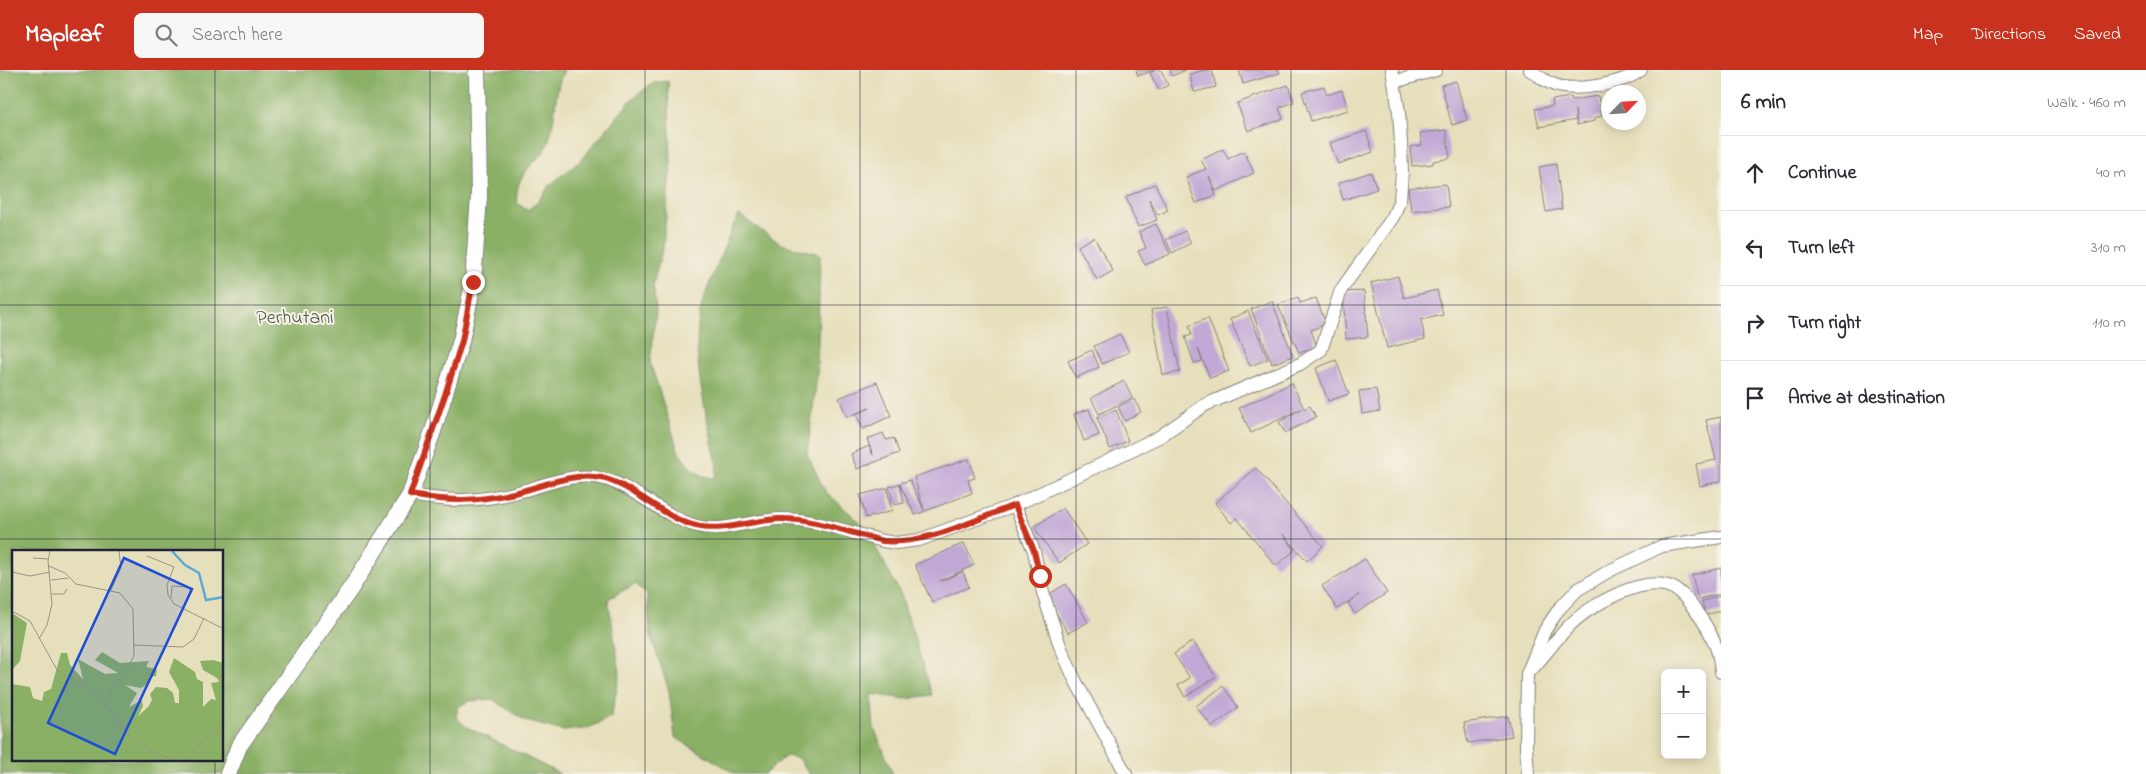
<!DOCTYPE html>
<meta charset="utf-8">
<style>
:root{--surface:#fff;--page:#f7f7f7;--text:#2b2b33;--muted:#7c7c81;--line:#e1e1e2;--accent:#c8321e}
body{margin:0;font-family:"Indie Flower",sans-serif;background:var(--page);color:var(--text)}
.controls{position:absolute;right:15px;bottom:15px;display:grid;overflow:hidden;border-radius:8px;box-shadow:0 2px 12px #0003}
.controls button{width:45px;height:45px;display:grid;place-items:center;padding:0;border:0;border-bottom:1px solid var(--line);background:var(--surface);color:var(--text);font:25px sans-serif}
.compass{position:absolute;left:1601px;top:15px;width:45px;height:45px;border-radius:50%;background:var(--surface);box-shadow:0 2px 12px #0003;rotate:65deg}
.stop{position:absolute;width:15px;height:15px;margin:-11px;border:4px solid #c8321e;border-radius:50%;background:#fff}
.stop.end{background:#c8321e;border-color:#fff;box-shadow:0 1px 5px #0008}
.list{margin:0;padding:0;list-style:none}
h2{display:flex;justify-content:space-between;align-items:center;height:65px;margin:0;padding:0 20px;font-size:21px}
h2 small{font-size:16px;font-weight:400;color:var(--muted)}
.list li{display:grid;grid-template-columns:32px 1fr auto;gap:15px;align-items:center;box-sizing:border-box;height:75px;padding:0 20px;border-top:1px solid var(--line)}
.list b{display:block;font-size:19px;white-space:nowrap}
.list em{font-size:16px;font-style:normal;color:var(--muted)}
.icon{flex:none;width:28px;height:28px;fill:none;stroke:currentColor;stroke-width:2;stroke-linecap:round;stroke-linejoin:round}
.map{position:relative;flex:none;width:1721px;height:704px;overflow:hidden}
header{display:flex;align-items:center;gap:30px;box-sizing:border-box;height:70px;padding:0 25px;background:var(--accent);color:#fff}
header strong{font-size:24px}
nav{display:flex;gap:28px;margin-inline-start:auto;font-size:18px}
.search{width:350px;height:45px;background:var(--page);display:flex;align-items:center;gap:12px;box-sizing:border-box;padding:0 18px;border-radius:8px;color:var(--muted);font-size:19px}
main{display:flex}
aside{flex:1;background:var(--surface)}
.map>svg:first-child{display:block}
</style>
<header>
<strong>Mapleaf</strong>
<div class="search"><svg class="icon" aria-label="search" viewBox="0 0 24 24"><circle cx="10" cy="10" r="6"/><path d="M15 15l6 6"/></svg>Search here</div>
<nav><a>Map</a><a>Directions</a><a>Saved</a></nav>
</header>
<main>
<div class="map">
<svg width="1721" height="704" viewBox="0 0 1721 704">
<rect width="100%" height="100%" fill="#f7f3e8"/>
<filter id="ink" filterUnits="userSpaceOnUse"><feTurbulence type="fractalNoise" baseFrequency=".02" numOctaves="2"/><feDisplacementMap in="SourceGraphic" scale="10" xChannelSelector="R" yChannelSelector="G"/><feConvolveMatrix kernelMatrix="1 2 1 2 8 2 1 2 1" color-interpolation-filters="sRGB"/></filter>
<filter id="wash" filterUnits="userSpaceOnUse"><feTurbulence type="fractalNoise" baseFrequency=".0096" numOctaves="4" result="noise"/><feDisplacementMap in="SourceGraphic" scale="20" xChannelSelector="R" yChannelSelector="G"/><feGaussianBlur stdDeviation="1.12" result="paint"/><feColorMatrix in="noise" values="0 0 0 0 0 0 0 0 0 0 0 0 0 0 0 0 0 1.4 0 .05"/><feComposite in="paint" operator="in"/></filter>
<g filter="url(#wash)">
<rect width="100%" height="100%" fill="#e6dfbb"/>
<path fill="#8ab066" stroke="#566950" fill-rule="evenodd" d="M0,0H564C552,23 558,53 545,80C543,84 538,88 535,91C522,104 515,115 517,133L527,140L537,133L550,115L579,92L633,28L654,13L668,11L671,92L663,177L653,214L656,242L650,292L678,380C686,395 697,407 715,408L717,396C708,348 688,282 702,235C710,209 723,182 733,156L739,145L781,174L820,184L817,307L807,384L825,421L865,457L901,525L932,625L906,629L871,624L874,658L893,704H809L798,688L786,686L764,704H736L675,667L669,621L650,563L647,524L635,514L608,529L620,604L611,647L588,658L564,661L526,651L492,629L469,631L458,637L456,647L465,656L560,704H0ZM14,482H222V690H14Z"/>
<g id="blocks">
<g fill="#c1a8d6">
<polygon points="1136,0 1154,0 1138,6"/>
<polygon points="1156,0 1161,0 1168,15 1159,20 1150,3"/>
<polygon points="1170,0 1186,0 1172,6"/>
<polygon points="1205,0 1212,0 1216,17 1194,22 1190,4"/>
<polygon points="1239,0 1279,0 1280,3 1243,14"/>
<polygon points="1456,11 1467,50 1452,55 1441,15"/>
<polygon points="1288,15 1294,32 1279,38 1283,49 1248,61 1237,33"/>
<polygon points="1324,16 1327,25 1342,20 1348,40 1311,51 1302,22"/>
<polygon points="1598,26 1602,46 1594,48 1594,51 1577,55 1575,40 1576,50 1539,57 1535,39 1553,36 1552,30 1571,27 1572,30"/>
<polygon points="1446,60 1450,88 1433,91 1433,94 1412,96 1410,77 1422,75 1420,63"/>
<polygon points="1366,61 1373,82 1338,94 1330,73"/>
<polygon points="1223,79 1228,89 1244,81 1254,103 1216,121 1209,106 1216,125 1196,133 1186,107 1206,99 1201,90"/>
<polygon points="1556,94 1562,139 1546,142 1539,97"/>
<polygon points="1371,102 1377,119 1343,130 1338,113"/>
<polygon points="1155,114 1168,140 1158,145 1149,129 1157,150 1138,157 1126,127"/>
<polygon points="1446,114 1449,137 1411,141 1408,118"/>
<polygon points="1156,154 1170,184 1145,195 1138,181 1146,178 1139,162"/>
<polygon points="1185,161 1191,173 1172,183 1166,170"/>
<polygon points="1094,167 1113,201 1097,210 1078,176"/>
<polygon points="1398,206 1404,228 1437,220 1443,245 1421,250 1425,269 1387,278 1371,213"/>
<polygon points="1364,221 1368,267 1346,269 1343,222"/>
<polygon points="1298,227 1300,233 1316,228 1326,254 1311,260 1317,277 1299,283 1278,235"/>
<polygon points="1272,231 1293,286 1272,294 1251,239"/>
<polygon points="1167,237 1180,302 1163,305 1151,240"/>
<polygon points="1248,241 1268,289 1250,296 1230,249"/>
<polygon points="1208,248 1229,301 1210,308 1198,279 1202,291 1194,293 1185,267 1192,265 1189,256"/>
<polygon points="1120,264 1129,282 1102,294 1094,276"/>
<polygon points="1092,280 1099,297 1076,308 1068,291"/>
<polygon points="1336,290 1349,324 1328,331 1316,298"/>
<polygon points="1124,311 1132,328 1099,344 1091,328"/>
<polygon points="877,312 891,346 863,359 856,344 870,338 847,347 839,328"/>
<polygon points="1292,313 1304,339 1310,336 1316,347 1285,363 1279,352 1301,339 1251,363 1239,338"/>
<polygon points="1376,319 1380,341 1362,344 1359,321"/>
<polygon points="1134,329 1141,342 1125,351 1118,337"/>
<polygon points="1089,339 1099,365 1084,371 1074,344"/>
<polygon points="1116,340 1128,371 1110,379 1097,348"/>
<polygon points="1721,347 1721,411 1700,416 1696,394 1716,390 1706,350"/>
<polygon points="883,363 886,370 894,368 899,383 857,399 851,384 869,376 873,385 867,369"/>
<polygon points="969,389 975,408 968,410 972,423 915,445 900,414 904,433 894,435 889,417 910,410 924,440 914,407"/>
<polygon points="1256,398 1323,476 1307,491 1283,464 1295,480 1276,496 1237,448 1231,453 1215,433"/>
<polygon points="887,418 892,441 866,448 860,425"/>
<polygon points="1063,438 1087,474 1059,493 1034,457"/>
<polygon points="964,473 974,495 940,511 963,502 969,517 932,532 915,495"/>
<polygon points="1365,489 1387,523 1355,544 1348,533 1359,525 1337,539 1322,516"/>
<polygon points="1721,498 1721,524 1698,529 1692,505"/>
<polygon points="1066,514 1088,552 1068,563 1046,526"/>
<polygon points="1721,526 1721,541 1705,545 1702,531"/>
<polygon points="1193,571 1216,607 1185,627 1178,615 1190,608 1174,584"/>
<polygon points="1223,616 1238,637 1212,657 1196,636"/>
<polygon points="1508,646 1512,666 1468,673 1464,653"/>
</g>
</g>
</g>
<g filter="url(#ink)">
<use href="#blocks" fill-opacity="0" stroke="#84807b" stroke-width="1"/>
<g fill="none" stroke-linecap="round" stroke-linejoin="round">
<g stroke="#84807b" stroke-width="14">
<g id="minor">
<path d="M1530,0C1537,4 1543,10 1550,13C1571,24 1623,14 1641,0"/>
<polyline points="1394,12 1436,0"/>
<path d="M410,425C450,432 477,432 518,422C543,416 568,404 595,407C629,411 664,448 697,456C724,463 752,450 779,449C812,448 851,463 883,471L896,473L919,470L1015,435L1159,367L1205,335L1300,294L1321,280L1341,220L1393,147L1400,130L1402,102L1401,73L1399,42L1392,0"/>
<polyline points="1015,435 1034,481 1043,523 1060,576 1075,610 1126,704"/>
<path d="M1532,599C1545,585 1556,569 1570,555C1590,535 1644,504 1673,518C1682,522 1689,532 1695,540C1709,558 1720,579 1721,602"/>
<polyline points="1528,704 1526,677 1527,604 1545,560 1559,539 1577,520 1609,501 1662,476 1721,467"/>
</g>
</g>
<g stroke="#84807b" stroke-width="18">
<polyline id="tertiary" points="228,704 239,676 351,518 410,425 433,361 461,271 473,213 479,126 477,0"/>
</g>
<use href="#minor" stroke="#fff" stroke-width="12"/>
<use href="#tertiary" stroke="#fff" stroke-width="16"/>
</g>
</g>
<g fill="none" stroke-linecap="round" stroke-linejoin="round" filter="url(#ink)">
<path stroke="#c8321e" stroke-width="6" d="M473,212L462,271L445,325L410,425C450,432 477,432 518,422C543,416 568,404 595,407C632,411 665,452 701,457C727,461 753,450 779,449C812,448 851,463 883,471C926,475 974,450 1015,435L1034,481L1040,506"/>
</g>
<path fill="none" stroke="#22223b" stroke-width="1" stroke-opacity="0.55" d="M215,0V482M430,0V704M645,0V704M860,0V704M1076,0V704M1291,0V704M1506,0V704M0,235H1721M0,469H1721M215,690V704"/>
<g text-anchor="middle" stroke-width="4" stroke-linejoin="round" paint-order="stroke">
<g font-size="20" fill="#4c554c" stroke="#f7f3e8">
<text x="295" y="253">Perhutani</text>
</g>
</g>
<g transform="translate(12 480)">
<rect width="211" height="211" fill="#e6dfbb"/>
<path d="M0,63L15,73L8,111L0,120ZM90,102L108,113L137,111L134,117L145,119L144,126L137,127V133L129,138L113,135L125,143L117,157L130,150L131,156L126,166L136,157L140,150L138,144L144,137L155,138L161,143L163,153H167V140L157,122L162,108L183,122L185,129L191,132V157L199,149L204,150L199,133L207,132L205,128L191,120L188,111L201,110L211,113V211H0V134L18,137L21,148L30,151L32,142L39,139L49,103H55L58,115L71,129L66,109L93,124L106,123L83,110Z" fill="#8ab066"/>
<path fill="none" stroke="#5ca9d5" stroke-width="2.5" d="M160,1L173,15L187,23L194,50L212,47"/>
<path fill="none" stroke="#989388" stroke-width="1" d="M135,6L162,17L155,35L156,45L162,54L212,79M21,8L36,9M37,16L53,23L64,34L108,43L121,59L122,106L111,126L101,134L95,152M0,22L18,26L38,22M39,30L56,28M99,40L109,18L107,1M40,44H52L55,39M159,48L160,36L175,37M0,61L18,71L45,120L87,145L116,185L137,200L164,211M27,89L35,75L40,54L36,11L38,1M122,95L171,97L182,89L192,68M177,211L186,196L212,173"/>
<path fill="#1d4ed8" fill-opacity="0.15" stroke="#1d4ed8" stroke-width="2.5" d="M112,8L180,39L103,204L36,173Z"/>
<rect width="211" height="211" fill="none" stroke="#22223b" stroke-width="2.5"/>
</g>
</svg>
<div class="controls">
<button>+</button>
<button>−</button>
</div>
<svg class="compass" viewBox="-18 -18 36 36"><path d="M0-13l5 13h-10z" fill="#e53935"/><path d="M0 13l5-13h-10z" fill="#7c7c81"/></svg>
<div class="stop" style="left:1040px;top:506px"></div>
<div class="stop end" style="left:473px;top:212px"></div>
</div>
<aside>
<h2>6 min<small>Walk · 460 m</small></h2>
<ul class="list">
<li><svg class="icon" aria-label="ahead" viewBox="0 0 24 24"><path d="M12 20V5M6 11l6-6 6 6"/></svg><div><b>Continue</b></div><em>40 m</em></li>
<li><svg class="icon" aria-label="left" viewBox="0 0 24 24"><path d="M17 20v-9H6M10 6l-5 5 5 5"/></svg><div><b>Turn left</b></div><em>310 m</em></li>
<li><svg class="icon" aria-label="right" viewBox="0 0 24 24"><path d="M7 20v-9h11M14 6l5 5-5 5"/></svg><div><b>Turn right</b></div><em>110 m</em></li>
<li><svg class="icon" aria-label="arrive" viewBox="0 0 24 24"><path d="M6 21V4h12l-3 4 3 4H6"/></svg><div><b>Arrive at destination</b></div></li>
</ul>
</aside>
</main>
